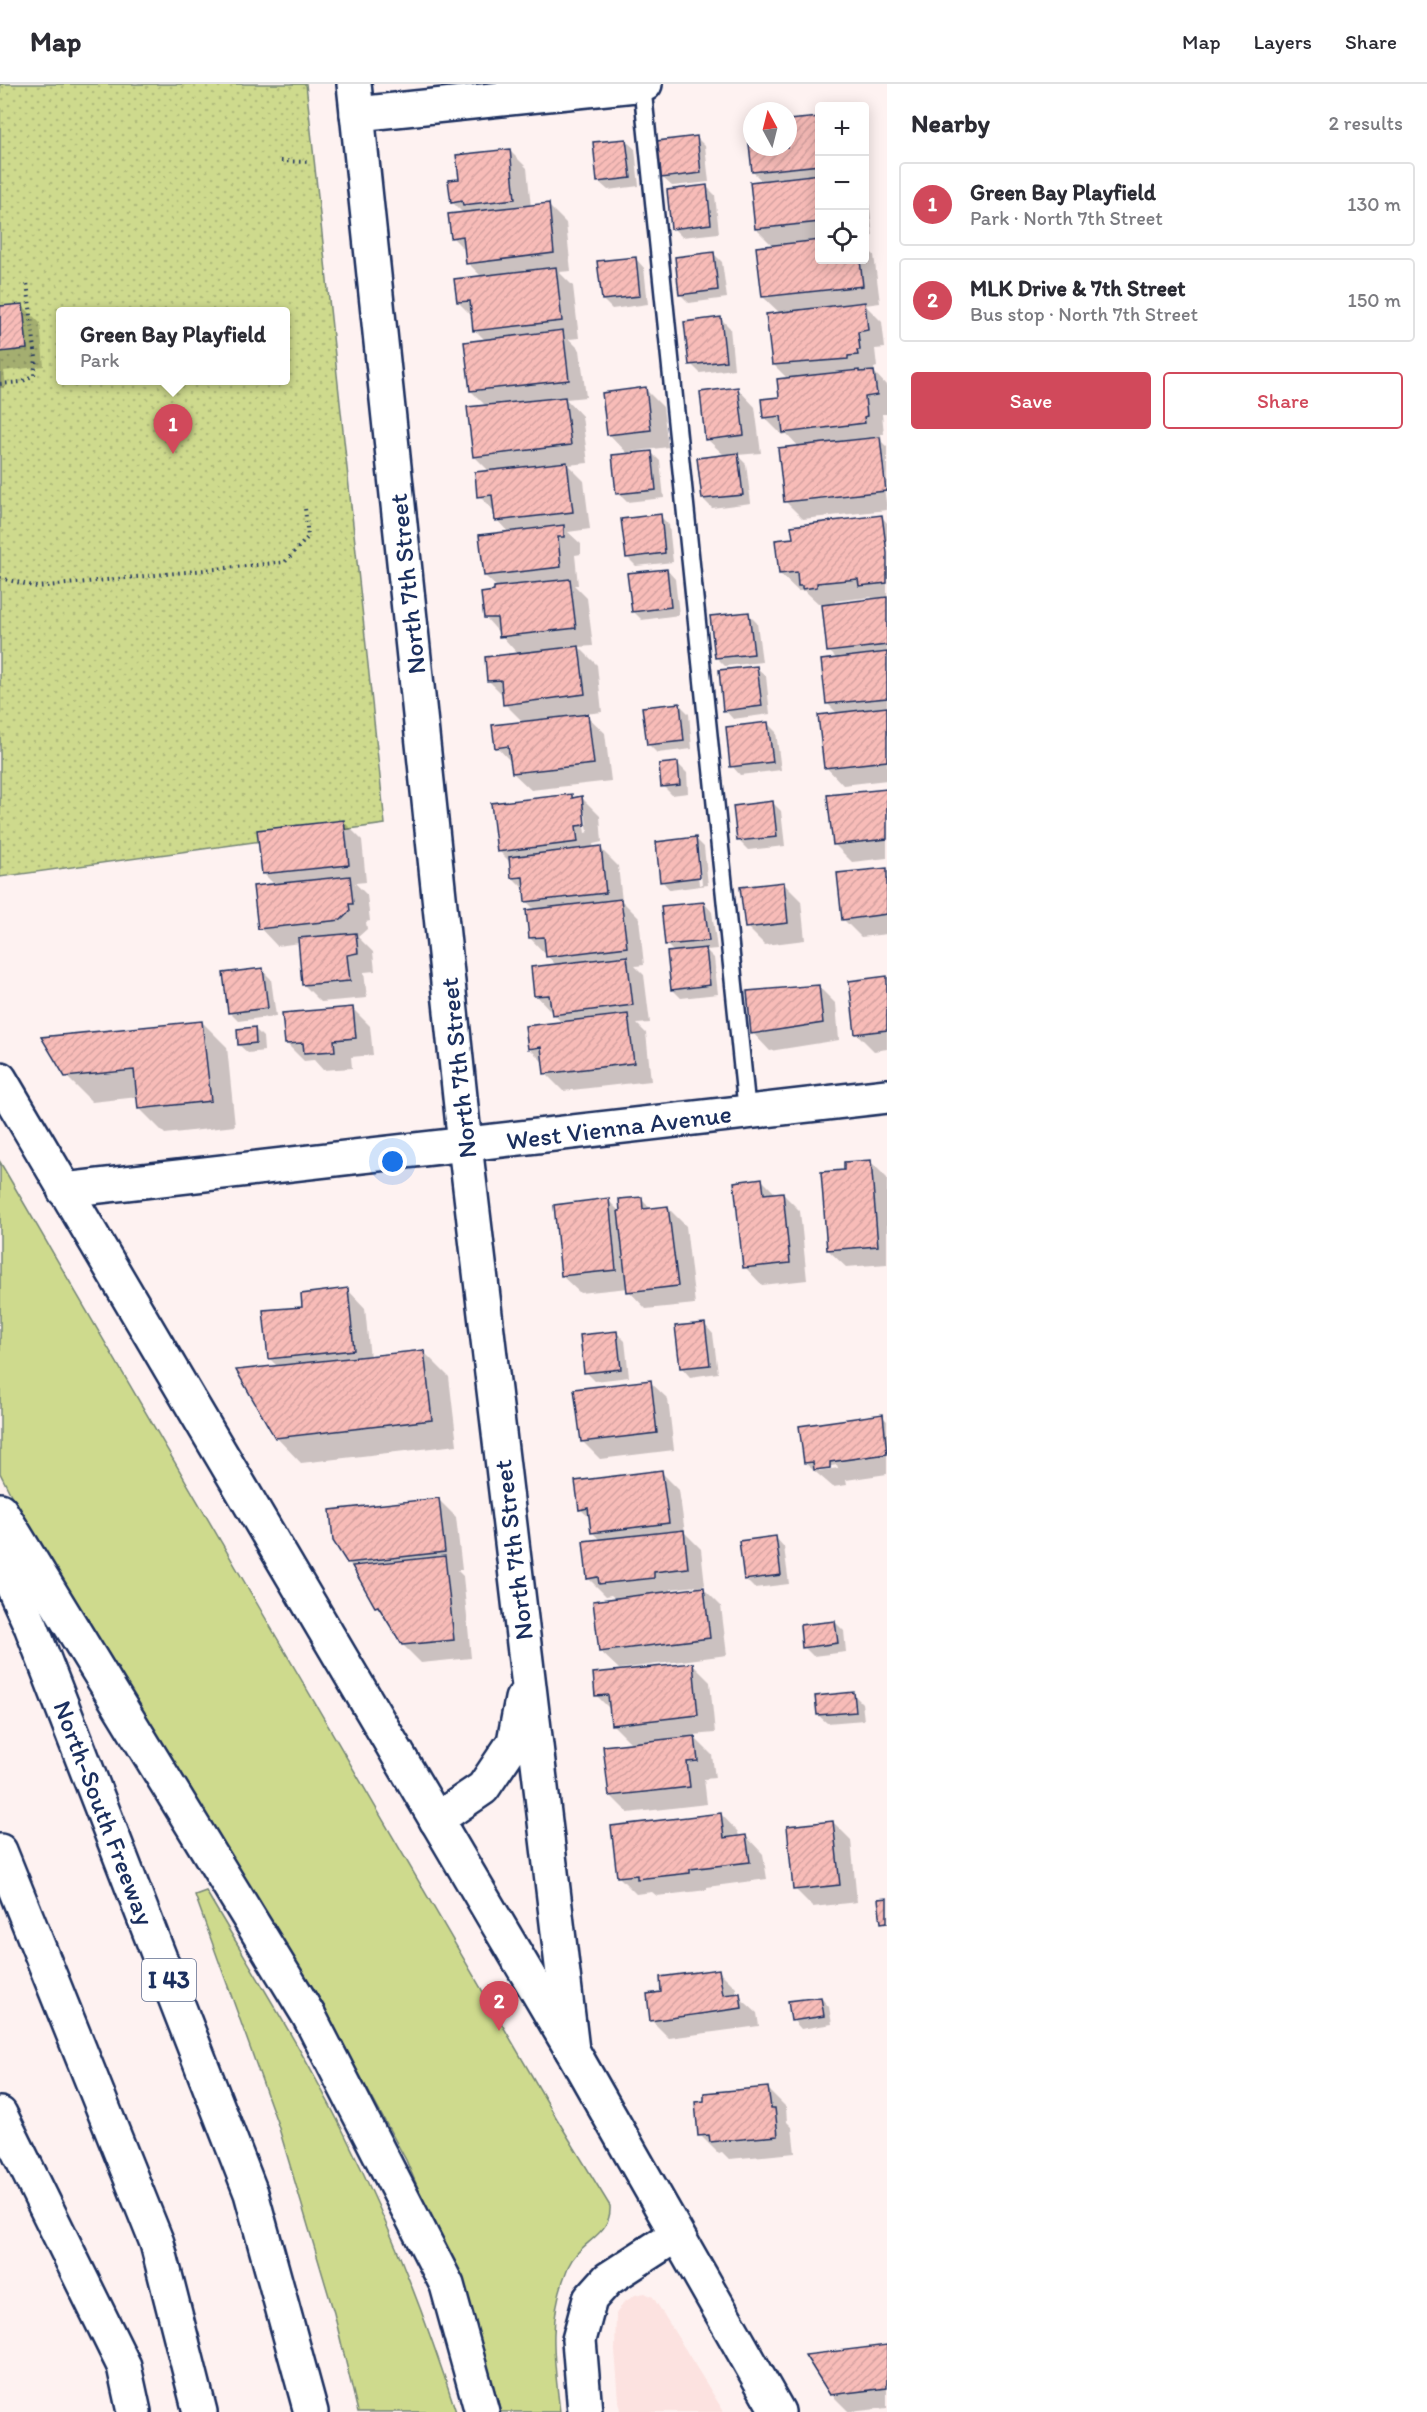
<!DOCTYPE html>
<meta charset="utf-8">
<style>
:root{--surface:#fff;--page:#f7f7f7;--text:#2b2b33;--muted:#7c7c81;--line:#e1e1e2;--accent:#d1495b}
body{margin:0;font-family:Itim,sans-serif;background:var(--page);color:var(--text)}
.controls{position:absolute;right:18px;top:18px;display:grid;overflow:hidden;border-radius:6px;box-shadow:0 3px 15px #0003}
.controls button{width:54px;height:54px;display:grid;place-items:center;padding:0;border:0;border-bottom:2px solid var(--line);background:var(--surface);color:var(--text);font:30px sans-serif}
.compass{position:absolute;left:743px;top:18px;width:54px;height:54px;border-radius:50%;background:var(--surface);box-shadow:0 3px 15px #0003;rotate:353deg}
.you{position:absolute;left:393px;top:1078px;width:21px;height:21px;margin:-15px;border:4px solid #fff;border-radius:50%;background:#1a73e8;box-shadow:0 0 0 9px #1a73e833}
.badge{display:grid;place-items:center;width:39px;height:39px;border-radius:50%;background:var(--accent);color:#fff;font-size:20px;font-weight:700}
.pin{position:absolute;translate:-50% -50px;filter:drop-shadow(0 2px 3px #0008)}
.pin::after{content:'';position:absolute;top:32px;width:21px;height:18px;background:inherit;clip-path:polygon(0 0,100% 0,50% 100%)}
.popup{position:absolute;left:56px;top:223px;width:234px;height:78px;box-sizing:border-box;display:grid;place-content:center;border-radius:6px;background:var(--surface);filter:drop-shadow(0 2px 4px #0005);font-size:20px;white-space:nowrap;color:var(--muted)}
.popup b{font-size:22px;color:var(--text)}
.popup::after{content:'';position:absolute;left:50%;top:100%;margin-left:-12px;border:12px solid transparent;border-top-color:var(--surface)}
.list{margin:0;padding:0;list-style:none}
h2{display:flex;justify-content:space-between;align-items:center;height:78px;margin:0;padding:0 24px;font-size:26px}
h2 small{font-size:20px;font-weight:400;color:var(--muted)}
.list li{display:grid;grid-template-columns:39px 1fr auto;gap:18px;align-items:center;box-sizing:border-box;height:84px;margin:0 12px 12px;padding:0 12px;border:2px solid var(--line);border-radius:6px}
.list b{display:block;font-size:22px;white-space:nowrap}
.list p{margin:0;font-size:20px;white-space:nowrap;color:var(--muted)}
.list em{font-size:20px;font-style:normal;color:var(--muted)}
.actions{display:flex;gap:12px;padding:18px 24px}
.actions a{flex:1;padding:14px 0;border:2px solid var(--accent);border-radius:6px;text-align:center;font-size:21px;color:var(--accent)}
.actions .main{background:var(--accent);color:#fff}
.icon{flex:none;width:33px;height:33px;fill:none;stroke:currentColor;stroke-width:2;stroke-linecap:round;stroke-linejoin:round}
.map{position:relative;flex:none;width:887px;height:2328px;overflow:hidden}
header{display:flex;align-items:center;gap:36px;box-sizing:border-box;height:84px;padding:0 30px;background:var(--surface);border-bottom:2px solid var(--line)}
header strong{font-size:28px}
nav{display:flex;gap:33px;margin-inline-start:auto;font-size:21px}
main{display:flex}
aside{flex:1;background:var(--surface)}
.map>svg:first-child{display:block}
</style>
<header>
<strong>Map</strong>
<nav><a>Map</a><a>Layers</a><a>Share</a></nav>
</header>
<main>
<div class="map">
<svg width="887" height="2328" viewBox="0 0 887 2328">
<defs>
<pattern id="park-dots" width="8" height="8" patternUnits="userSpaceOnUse" patternTransform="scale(1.5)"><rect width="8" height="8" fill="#ceda8d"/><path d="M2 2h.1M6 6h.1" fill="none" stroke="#b0bb7c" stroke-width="1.8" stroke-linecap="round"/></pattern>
<pattern id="building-hatch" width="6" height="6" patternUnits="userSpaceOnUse" patternTransform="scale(1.5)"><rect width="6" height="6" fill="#f8bcb8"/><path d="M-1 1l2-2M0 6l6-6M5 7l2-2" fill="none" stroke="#d4a2a1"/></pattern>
</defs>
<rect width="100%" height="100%" fill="#fef2f1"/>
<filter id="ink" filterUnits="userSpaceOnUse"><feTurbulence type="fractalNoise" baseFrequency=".0167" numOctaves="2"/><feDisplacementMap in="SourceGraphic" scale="12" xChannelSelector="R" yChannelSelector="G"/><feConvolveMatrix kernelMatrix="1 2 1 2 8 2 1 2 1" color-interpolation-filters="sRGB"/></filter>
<g filter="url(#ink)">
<polygon fill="#fce2e0" points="645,2209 653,2213 724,2328 620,2328 615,2267 616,2230 623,2219 635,2211"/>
<g fill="#ceda8d" stroke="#748476" stroke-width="1.5">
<path d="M0,1078L557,2035L610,2122C612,2152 579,2157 568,2183C547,2234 554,2276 560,2328H501L486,2276L456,2193L406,2076L345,1964L13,1415L0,1389Z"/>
<path d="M206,1807C252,1886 301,1963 342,2045C388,2136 425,2231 456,2328H358L334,2229L278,2041L195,1811Z"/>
</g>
<path fill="url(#park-dots)" stroke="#748476" stroke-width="1.5" fill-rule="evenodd" d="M0,0H306L385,740L0,793ZM60,228H286V296H60Z"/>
<g fill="#0003" fill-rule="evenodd">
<polygon points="820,34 820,176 864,176 864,162 874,171 880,219 865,221 882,238 885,264 875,265 877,283 874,284 875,289 887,302 887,330 882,330 884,350 881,350 882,358 887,363 887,404 883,372 880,372 887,426 803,435 786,418 800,364 787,350 782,351 764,333 781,314 788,295 774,281 781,230 763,213 774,163 756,145 763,98 753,88 748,42 752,42 752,63 788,63 788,38"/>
<polygon points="696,53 705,62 709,98 672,102 663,94"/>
<polygon points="626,57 635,65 639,102 608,106 599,98"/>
<polygon points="509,66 527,84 531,123 548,121 566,139 571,187 559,188 573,202 579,254 569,255 580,266 586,313 566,315 582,332 588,379 568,381 584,397 590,445 568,448 581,460 581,470 575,471 578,501 574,501 587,514 593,562 579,563 597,581 602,628 585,630 605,649 611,697 531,706 513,689 512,679 497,663 524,639 505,620 504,612 489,597 518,570 486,534 498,504 485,492 509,449 497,436 496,429 479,412 490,388 474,372 487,323 471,307 486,257 475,246 473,233 458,218 482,193 468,179 466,167 452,153 464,130 452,118 460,96"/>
<polygon points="864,74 867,94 864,95"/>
<polygon points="706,102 715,111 719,149 682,153 673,144"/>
<polygon points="864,103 868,106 873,152 864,153"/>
<polygon points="713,169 722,178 727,214 689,219 680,210"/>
<polygon points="636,175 644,184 648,220 612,225 603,216"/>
<polygon points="22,221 40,239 44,282 4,287 6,303 0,304 0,223"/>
<polygon points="721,235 730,244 734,285 700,289 691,280"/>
<polygon points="645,305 663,323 668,363 630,368 631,370 651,368 660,377 664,414 627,418 618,409 629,371 609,350"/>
<polygon points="738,305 755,323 761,369 737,371 746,380 751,419 712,424 703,415 725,372 707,355"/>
<polygon points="660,432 669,441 673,478 636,482 627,473"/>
<path d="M882,433L887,439V696L843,701L826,683L838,630L828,620L837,575L829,567L824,521L818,519L805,507H798L780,490L795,456ZM871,513L875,516L834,521L835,517Z"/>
<polygon points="667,486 675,495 679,531 642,536 633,527"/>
<polygon points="748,530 757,539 762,578 725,582 716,573"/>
<polygon points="757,584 766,592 770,630 733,635 725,626"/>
<polygon points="680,621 689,630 692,665 657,669 648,660"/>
<polygon points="767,639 776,648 781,686 740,691 732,682"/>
<polygon points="678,680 687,689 688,709 672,711 663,702"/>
<polygon points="887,706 887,774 852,778 834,760"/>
<path d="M571,711L575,715L582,714L600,732L602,758L593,760L594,765L600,764L618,782L622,817L639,834L644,881L635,882L644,891L650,939L637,940L646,949L651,997L563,1007L545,989L544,979L529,964L562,939L536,911L557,882L530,854L535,826L527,818L526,807L513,794L511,779L499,767ZM582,728H585L588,748L585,749Z"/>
<polygon points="772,718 781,727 785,762 748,766 739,757"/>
<polygon points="344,738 362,756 366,798 355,799 367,811 370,837 366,838 367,845 358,853 373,868 375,887 364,888 367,914 321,918 304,901 300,859 277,862 260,844 275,801 263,789"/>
<path d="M695,754L704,763L708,801L670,806L662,797ZM695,762H698L702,800L699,801Z"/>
<polygon points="887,785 887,850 861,853 843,835"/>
<polygon points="783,799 801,817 805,856 765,861 747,843"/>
<polygon points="704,819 712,828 717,865 706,866 714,874 718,910 681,914 672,905 675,869 667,861"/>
<polygon points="262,886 271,895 276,932 238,937 229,928"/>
<polygon points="887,894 887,965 874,967 856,949"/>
<polygon points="818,902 836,920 839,956 770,967 753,949"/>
<polygon points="352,924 370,942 373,971 351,973 352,984 323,986 314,976 304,977 286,959"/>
<polygon points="202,938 227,963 235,1042 165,1050 139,1024 138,1013 92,1018 66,992"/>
<polygon points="254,944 263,953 264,967 248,969 239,961"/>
<polygon points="870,1077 887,1094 887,1180 846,1183 828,1166 846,1088"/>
<polygon points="762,1096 776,1110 782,1109 800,1127 807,1196 762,1201 745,1183"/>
<polygon points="641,1115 652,1126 668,1124 686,1142 695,1220 646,1225 629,1207 628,1204 580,1209 562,1192 608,1116 622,1130"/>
<polygon points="348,1206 365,1224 370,1274 424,1268 449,1293 457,1361 301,1379 276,1353 278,1283 269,1274 304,1224"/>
<polygon points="705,1241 713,1250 718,1289 690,1293 682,1284"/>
<polygon points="616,1248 625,1257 629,1293 595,1297 586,1288"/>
<polygon points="650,1298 668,1315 674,1366 600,1375 582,1357"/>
<path d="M882,1332L887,1337V1390L846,1396L847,1401L833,1403L805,1379ZM837,1381L838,1384L819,1387V1384Z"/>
<path d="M661,1388L679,1406L685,1449L701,1465L705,1501L701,1502L721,1522L727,1571L619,1585L601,1568L616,1515L611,1511L606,1512L588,1494L601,1457L592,1448L591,1435L580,1425ZM696,1502V1505L671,1508V1505Z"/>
<polygon points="438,1415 456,1433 462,1486 457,1486 463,1492 471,1574 421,1579 403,1561 385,1530 376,1522 356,1486 348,1478"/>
<polygon points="776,1454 784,1463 789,1500 754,1504 745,1495"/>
<polygon points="835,1538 844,1547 846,1568 813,1572 804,1563"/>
<polygon points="692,1580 710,1598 715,1649 692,1651 712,1671 715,1694 704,1695 707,1720 628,1729 611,1712 632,1660 613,1641 611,1626 596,1611"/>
<polygon points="853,1610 862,1619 864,1636 827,1639 818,1631"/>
<polygon points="721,1730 738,1748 739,1753 746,1752 763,1770 767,1795 707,1803 707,1806 657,1812 652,1808 636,1810 618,1792"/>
<polygon points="833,1738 851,1756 857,1818 813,1823 795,1805"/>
<polygon points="718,1886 736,1904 737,1911 757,1929 759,1942 669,1954 651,1936 663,1909"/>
<polygon points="821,1914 829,1923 832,1940 801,1945 793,1936"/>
<polygon points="768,2005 786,2023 787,2038 792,2043 795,2069 729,2075 722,2068 718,2069 700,2051"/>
<polygon points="887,2263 887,2324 849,2328 831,2310"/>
</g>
<g fill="url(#building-hatch)" stroke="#1b2f5e" stroke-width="1.5">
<polygon points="820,33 820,81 752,88 747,41 752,40 752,63 788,63 788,36"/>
<polygon points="697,52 701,89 661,94 657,57"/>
<polygon points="626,55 631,94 597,98 593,58"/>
<polygon points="510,65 515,115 463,121 462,117 451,119 448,96 459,95 456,71"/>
<polygon points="820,90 820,138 755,145 750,98"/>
<polygon points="707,101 711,140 671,145 667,106"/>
<polygon points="549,119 554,169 466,180 463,152 451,154 448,130"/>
<polygon points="820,156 820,176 860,176 863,202 762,213 756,163"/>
<polygon points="714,168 718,206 679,211 675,173"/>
<polygon points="636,173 640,212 602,216 597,177"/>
<polygon points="556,183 562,237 473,247 470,217 457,218 454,195"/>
<polygon points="865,218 868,246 858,248 860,266 857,266 858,271 848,272 848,275 772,281 766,230"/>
<polygon points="23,220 27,265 0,268 0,222"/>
<polygon points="721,233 726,277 689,281 684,238"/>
<polygon points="563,246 569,296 470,307 464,258"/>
<polygon points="859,286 859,288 874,287 877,311 865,313 867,332 864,333 865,339 783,349 781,332 763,334 761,315 779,313 777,295"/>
<polygon points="646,303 651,346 607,351 602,309"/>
<polygon points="738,303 744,351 705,356 700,308"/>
<polygon points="565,313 571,361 473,373 467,323"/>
<polygon points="880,353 886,407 784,418 778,364"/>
<polygon points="652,367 656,406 616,410 612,371"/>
<polygon points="738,369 743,411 702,415 697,374"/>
<polygon points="567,378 573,428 495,437 492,411 477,413 475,388"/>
<polygon points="661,430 665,469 626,474 621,435"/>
<polygon points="882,431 887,469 887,499 859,502 858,495 817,499 817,503 802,505 802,502 798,502 797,488 779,490 775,456 793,454 791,442"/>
<polygon points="564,441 564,453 558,453 561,483 484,492 479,451"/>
<polygon points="667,485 671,523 632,528 627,489"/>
<polygon points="570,495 576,544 499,553 497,534 484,534 481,509 494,507 494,503"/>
<polygon points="887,513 887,561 827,568 822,521"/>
<polygon points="749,528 754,570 715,574 710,532"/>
<polygon points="579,562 585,610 503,621 501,596 487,597 485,573"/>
<polygon points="887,568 887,614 826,620 821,576"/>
<polygon points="757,582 762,622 723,627 719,586"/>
<polygon points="680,619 684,657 647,661 642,623"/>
<polygon points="887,623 887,677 824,684 818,631"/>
<polygon points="588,630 594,680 512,689 508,662 495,664 492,641"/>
<polygon points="768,638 773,678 730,683 726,643"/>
<polygon points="678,678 680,701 661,703 659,680"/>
<polygon points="887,705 887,755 833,761 827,711"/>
<polygon points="572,710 572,714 582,712 585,741 576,742 578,758 497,768 491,719"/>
<polygon points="773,717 777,753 737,757 733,722"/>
<polygon points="344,736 349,781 262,790 257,746"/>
<polygon points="696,753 700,793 660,798 656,758"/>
<polygon points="601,762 606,809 525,818 523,793 511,794 509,773"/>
<polygon points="887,784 887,830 842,836 837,789"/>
<polygon points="350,792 353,820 349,820 350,827 341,836 258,845 253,802"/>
<polygon points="784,798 788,839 745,844 740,803"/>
<polygon points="621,815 627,863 546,873 544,853 529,854 526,826"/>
<polygon points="704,818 709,857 665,861 661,822"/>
<polygon points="356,849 358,869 347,871 350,897 302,901 298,854"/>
<polygon points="706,864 710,901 671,906 667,868"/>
<polygon points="627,872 633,921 552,931 549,911 534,912 531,883"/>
<polygon points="263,884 268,924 228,929 223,889"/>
<polygon points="887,892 887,946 855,950 849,897"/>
<polygon points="819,901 823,939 751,950 747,907"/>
<polygon points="353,923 356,954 334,956 335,967 304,969 303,959 285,960 282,929"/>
<polygon points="628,930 634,979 544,990 541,963 528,965 525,942"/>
<polygon points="202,937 211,1017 138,1025 134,986 65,993 41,953"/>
<polygon points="255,943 256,959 238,961 237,945"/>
<polygon points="871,1076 878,1162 827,1166 821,1088 844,1086 844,1078"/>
<polygon points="762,1094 764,1110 783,1108 790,1179 743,1184 734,1098"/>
<polygon points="642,1113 643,1125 668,1122 678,1202 627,1208 618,1127 620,1127 619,1115"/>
<polygon points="609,1114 616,1186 561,1192 554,1121"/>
<polygon points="348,1204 354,1266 268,1275 263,1226 302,1223 301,1210"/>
<polygon points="705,1239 710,1281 680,1284 675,1242"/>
<polygon points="617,1247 621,1285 584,1289 580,1251"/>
<polygon points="424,1266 432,1336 275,1354 236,1286"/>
<polygon points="651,1296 657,1349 581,1358 574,1305"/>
<polygon points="883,1330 887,1370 830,1378 830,1384 814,1386 813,1378 804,1379 799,1342"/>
<polygon points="662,1386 669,1439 591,1449 588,1424 579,1426 575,1397"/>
<polygon points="439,1414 445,1468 347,1479 333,1457 330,1426"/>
<polygon points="684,1446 688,1484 654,1488 654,1494 599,1500 598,1493 587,1495 583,1457"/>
<polygon points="776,1452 781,1491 744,1496 739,1457"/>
<polygon points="445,1472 454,1556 402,1561 378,1522 375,1523 352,1482"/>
<polygon points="704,1503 710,1554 599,1568 593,1517"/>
<polygon points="835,1537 838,1559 802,1564 800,1541"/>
<polygon points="693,1579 698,1631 611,1641 608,1611 595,1612 593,1589"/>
<polygon points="854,1608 856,1628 817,1631 815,1612"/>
<polygon points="695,1652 698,1677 687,1678 690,1703 609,1712 603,1662"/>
<polygon points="721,1729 724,1754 746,1751 750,1778 690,1785 690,1789 637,1795 637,1791 617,1793 611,1742"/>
<polygon points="833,1737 840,1801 793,1806 787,1742"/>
<polygon points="887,1814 887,1838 881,1839 878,1815"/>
<polygon points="719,1885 723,1911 740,1909 742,1924 650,1937 647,1910 661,1908 660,1893"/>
<polygon points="821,1913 824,1932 791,1937 788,1917"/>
<polygon points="768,2003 771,2024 775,2024 778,2052 710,2058 709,2051 698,2052 695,2018 704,2017 704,2009"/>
<polygon points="887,2261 887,2304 830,2311 805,2271"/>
</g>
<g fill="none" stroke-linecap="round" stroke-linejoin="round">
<g stroke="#1b2f5e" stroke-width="21">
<polyline id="lane" points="642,0 747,1028"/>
</g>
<g stroke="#1b2f5e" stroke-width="38">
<g id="street">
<polyline points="354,0 465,1061 572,1966"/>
<polyline points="357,30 645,0"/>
<polyline points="64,1106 887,1012"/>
<polyline points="436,1736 483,1704 514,1658 522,1615"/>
</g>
</g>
<g stroke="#1b2f5e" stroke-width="38">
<g id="secondary">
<polyline points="0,995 572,1966 778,2328"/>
<polyline points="585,2328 579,2256 590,2215 608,2195 676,2151"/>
</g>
</g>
<g stroke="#1b2f5e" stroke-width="38">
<g id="highway">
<polyline points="0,1426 309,1932 447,2201 482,2328"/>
<polyline points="0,1474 31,1542 251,2109 311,2328"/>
<polyline points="0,1767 157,2159 200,2328"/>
<polyline points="0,2030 124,2282 134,2328"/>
</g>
</g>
<g stroke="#1b2f5e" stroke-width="4" stroke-dasharray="1.5 4.5" stroke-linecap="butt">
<polyline points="281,77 309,78"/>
<polyline points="0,300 21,298 34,291 36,274 27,198"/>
<polyline points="0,494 37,503 285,478 308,453 305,424"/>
</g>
<use href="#lane" stroke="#fff" stroke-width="16"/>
<use href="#street" stroke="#fff" stroke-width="33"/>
<use href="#secondary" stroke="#fff" stroke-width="33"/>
<use href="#highway" stroke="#fff" stroke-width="33"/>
</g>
</g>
<g text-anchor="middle" stroke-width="4.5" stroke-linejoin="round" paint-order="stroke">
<rect fill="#fff" stroke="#5f6d8e" stroke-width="1.5" x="142" y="1875" width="54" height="42" rx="4.5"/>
<g font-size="24" font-weight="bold" fill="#1b2f5e">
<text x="169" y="1904">I 43</text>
</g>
<g font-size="26" fill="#1b2f5e" stroke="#fff">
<text transform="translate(407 500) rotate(-96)" y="9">North 7th Street</text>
<text transform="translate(458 984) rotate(-96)" y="9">North 7th Street</text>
<text transform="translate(619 1043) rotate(-7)" y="9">West Vienna Avenue</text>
<text transform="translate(513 1466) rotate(-97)" y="9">North 7th Street</text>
<text transform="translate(104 1729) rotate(69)" y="9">North-South Freeway</text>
</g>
</g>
</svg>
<div class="controls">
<button>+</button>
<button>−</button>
<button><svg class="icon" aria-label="locate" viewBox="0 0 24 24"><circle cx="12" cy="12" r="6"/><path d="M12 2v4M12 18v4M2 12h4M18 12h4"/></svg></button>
</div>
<svg class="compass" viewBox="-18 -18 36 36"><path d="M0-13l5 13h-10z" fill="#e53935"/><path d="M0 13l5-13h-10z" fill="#7c7c81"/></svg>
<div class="you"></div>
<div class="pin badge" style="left:173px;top:370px">1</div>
<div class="popup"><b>Green Bay Playfield</b>Park</div>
<div class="pin badge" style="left:499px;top:1947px">2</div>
</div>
<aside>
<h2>Nearby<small>2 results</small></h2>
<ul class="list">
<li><span class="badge">1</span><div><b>Green Bay Playfield</b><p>Park · North 7th Street</p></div><em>130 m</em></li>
<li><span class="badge">2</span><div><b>MLK Drive &amp; 7th Street</b><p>Bus stop · North 7th Street</p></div><em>150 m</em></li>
</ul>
<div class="actions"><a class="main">Save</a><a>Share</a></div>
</aside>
</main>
